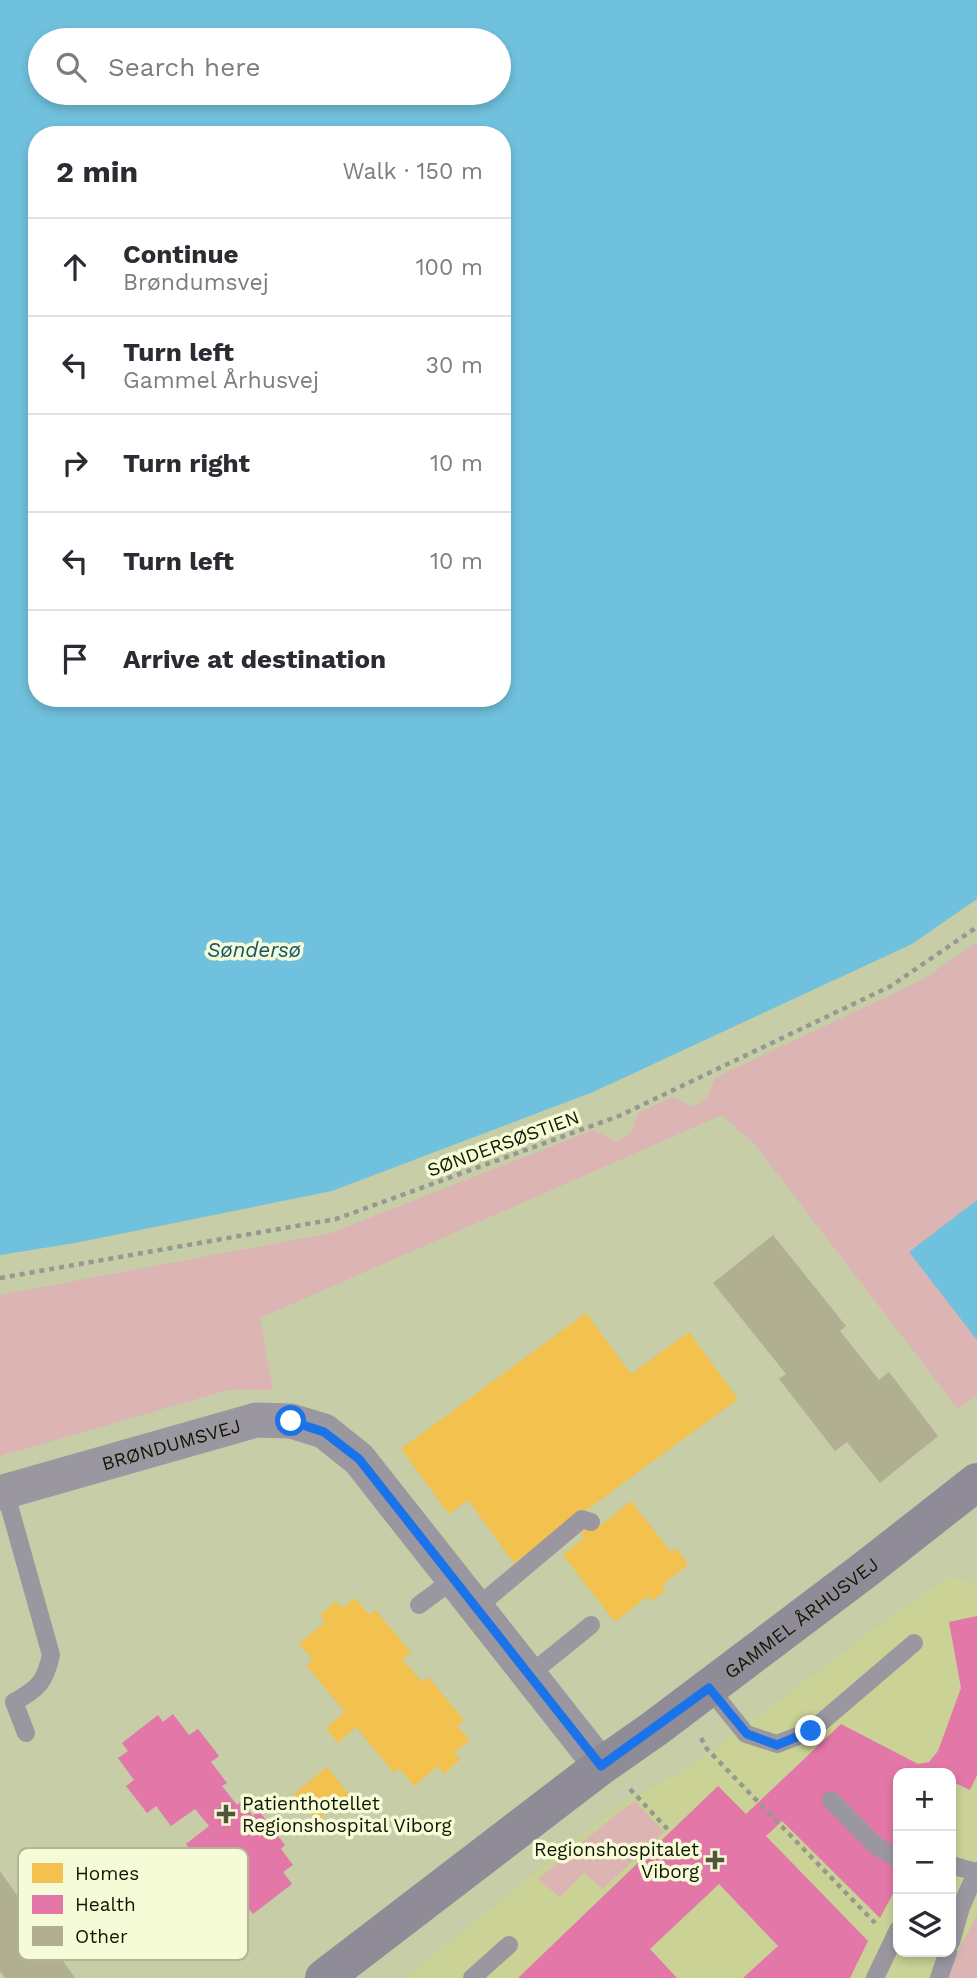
<!DOCTYPE html>
<meta charset="utf-8">
<style>
:root{--surface:#fff;--page:#f2f2f3;--text:#2b2b33;--muted:#7c7c81;--line:#e1e1e2}
body{margin:0;font-family:"Work Sans",sans-serif;background:var(--page);color:var(--text)}
.controls{position:absolute;right:21px;bottom:21px;display:grid;overflow:hidden;border-radius:14px;box-shadow:0 4px 10px #0003}
.controls button{width:63px;height:63px;display:grid;place-items:center;padding:0;border:0;border-bottom:2px solid var(--line);background:var(--surface);color:var(--text);font:35px sans-serif}
.stop{position:absolute;width:21px;height:21px;margin:-16px;border:5px solid #1a73e8;border-radius:50%;background:#fff}
.stop.end{background:#1a73e8;border-color:#fff;box-shadow:0 2px 7px #0008}
.list{margin:0;padding:0;list-style:none}
h2{display:flex;justify-content:space-between;align-items:center;height:91px;margin:0;padding:0 28px;font-size:30px}
h2 small{font-size:23px;font-weight:400;color:var(--muted)}
.list li{display:grid;grid-template-columns:46px 1fr auto;gap:21px;align-items:center;box-sizing:border-box;height:98px;padding:0 28px;border-top:2px solid var(--line)}
.list b{display:block;font-size:26px;white-space:nowrap}
.list p{margin:0;font-size:23px;white-space:nowrap;color:var(--muted)}
.list em{font-size:23px;font-style:normal;color:var(--muted)}
.icon{flex:none;width:38px;height:38px;fill:none;stroke:currentColor;stroke-width:2;stroke-linecap:round;stroke-linejoin:round}
.map{position:relative;flex:none;width:977px;height:1978px;overflow:hidden}
.search{position:absolute;background:var(--surface);box-shadow:0 4px 10px #0003;left:28px;top:28px;width:483px;height:77px;display:flex;align-items:center;gap:18px;box-sizing:border-box;padding:0 24px;border-radius:38px;color:var(--muted);font-size:26px}
.panel{position:absolute;background:var(--surface);box-shadow:0 4px 10px #0003;left:28px;top:126px;width:483px;height:581px;border-radius:28px}
.map>svg:first-child{display:block}
</style>
<div class="map">
<svg width="977" height="1978" viewBox="0 0 977 1978">
<rect width="100%" height="100%" fill="#c7cda6"/>
<path fill="#cad296" fill-rule="evenodd" d="M949,1576L977,1586V1915L955,1957L949,1978H405L617,1807L691,1766L865,1636ZM898,1773H951V1952H898Z"/>
<g fill="#dcb4b4">
<polygon points="977,942 977,1395 958,1409 756,1146 722,1115 260,1318 273,1390 228,1390 0,1456 0,1295 331,1233 593,1130 616,1141 631,1134 638,1113 673,1097 693,1107 707,1098 715,1078 924,979"/>
<polygon points="635,1801 664,1832 603,1889 584,1873 560,1897 538,1879 619,1812"/>
<polygon points="977,1915 977,1978 949,1978 955,1957"/>
</g>
<g fill="#70c1dd" fill-rule="evenodd">
<path d="M0,0H977V899L912,944L593,1092L332,1191L75,1243L0,1255ZM40,40H499V93H40ZM37,135H502V698H37Z"/>
<polygon points="977,1200 977,1340 909,1252"/>
</g>
<g fill="#f2c14e">
<polygon points="586,1313 631,1374 689,1332 738,1399 514,1563 468,1500 449,1514 401,1449"/>
<polygon points="631,1501 671,1552 676,1548 688,1565 662,1585 666,1590 652,1601 648,1596 615,1622 563,1555 584,1538 581,1534 596,1521 600,1526"/>
<polygon points="355,1598 369,1615 375,1610 411,1652 402,1659 422,1682 428,1677 464,1720 457,1726 470,1740 454,1753 460,1760 444,1774 438,1766 414,1786 399,1768 394,1773 356,1727 338,1743 326,1728 345,1712 306,1665 313,1660 299,1644 325,1622 320,1615 336,1601 342,1608"/>
<polygon points="327,1767 349,1795 316,1821 294,1794"/>
</g>
<g fill="#e377a8">
<polygon points="977,1616 977,1775 970,1790 953,1782 951,1786 951,1773 898,1773 898,1884 880,1918 782,1821 766,1836 868,1941 850,1978 743,1978 778,1946 719,1884 650,1949 677,1978 518,1978 718,1786 746,1814 841,1724 918,1764 929,1762 938,1751 961,1688 949,1622"/>
<polygon points="173,1714 189,1735 198,1729 219,1756 211,1762 227,1783 222,1786 237,1805 242,1801 253,1816 259,1811 285,1845 281,1849 293,1865 283,1872 292,1884 253,1914 243,1902 236,1908 224,1893 217,1898 190,1864 197,1859 186,1844 209,1826 195,1809 171,1826 156,1806 147,1813 126,1786 134,1780 118,1758 128,1751 122,1743 158,1715 163,1722"/>
</g>
<g fill="#b0af91">
<polygon points="773,1235 846,1326 840,1331 879,1380 889,1372 938,1436 880,1483 847,1442 835,1451 779,1379 786,1374 713,1283"/>
<polygon points="0,1871 75,1978 5,1978 0,1971"/>
</g>
<g fill="none" stroke-linecap="round" stroke-linejoin="round">
<g stroke="#979793" stroke-width="4.5" stroke-dasharray="5 5" stroke-linecap="butt">
<polyline points="0,1278 336,1219 619,1116 891,986 977,927"/>
<polyline points="701,1738 707,1749 875,1923"/>
<polyline points="630,1789 670,1832"/>
</g>
<g stroke="#9a97a0" stroke-width="18">
<path d="M5,1491L51,1655C45,1682 38,1689 14,1702L26,1733"/>
<polyline points="419,1605 454,1579"/>
<polyline points="476,1608 582,1519 591,1522"/>
<polyline points="529,1675 591,1625"/>
<polyline points="709,1688 746,1734 777,1744 811,1731 914,1643"/>
<polyline points="831,1800 875,1845 898,1859"/>
<polyline points="951,1865 976,1872"/>
<polyline points="951,1942 961,1907 977,1871"/>
<polyline points="472,1978 509,1945"/>
<polyline points="875,1978 898,1930"/>
<polyline points="939,1978 948,1952"/>
</g>
<path stroke="#9a97a0" stroke-width="35" id="s1" d="M0,1493L256,1420L291,1421L324,1431L359,1459L601,1766"/>
<path stroke="#8f8c97" stroke-width="38" id="s2" d="M324,1978L601,1766L654,1729L866,1569L977,1482"/>
</g>
<g fill="none" stroke-linecap="round" stroke-linejoin="round">
<polyline stroke="#1a73e8" stroke-width="9" points="291,1421 324,1432 359,1459 601,1766 709,1688 747,1734 777,1745 811,1731"/>
</g>
<g fill="#52553a" stroke="#f5fad7" stroke-width="2.5">
<path d="M222.5 1803.5h7v7h7v7h-7v7h-7v-7h-7v-7h7z"/>
<path d="M711.5 1849.5h7v7h7v7h-7v7h-7v-7h-7v-7h7z"/>
</g>
<g text-anchor="middle" stroke-width="7" stroke-linejoin="round" paint-order="stroke">
<g font-size="19" fill="#131500" stroke="#f5fad7">
<text transform="translate(503 1143) rotate(-20)" y="7">SØNDERSØSTIEN</text>
<text dy="7" stroke="none"><textPath href="#s1" startOffset="178">BRØNDUMSVEJ</textPath></text>
<text dy="7" stroke="none"><textPath href="#s2" startOffset="598">GAMMEL ÅRHUSVEJ</textPath></text>
</g>
<g font-size="19" fill="#131500" stroke="#f5fad7" text-anchor="start">
<text x="242" y="1810">Patienthotellet<tspan x="242" dy="22">Regionshospital Viborg</tspan></text>
<text x="699" y="1856" text-anchor="end">Regionshospitalet<tspan x="699" dy="22">Viborg</tspan></text>
</g>
<g font-size="21" font-style="italic" fill="#175471" stroke="#f5fad7">
<text x="254" y="957">Søndersø</text>
</g>
</g>
<rect x="18" y="1848" width="230" height="112" rx="10" fill="#f5fad7" stroke="#b1b596" stroke-width="2"/>
<rect x="32" y="1863" width="31" height="20" fill="#f2c14e"/>
<rect x="32" y="1895" width="31" height="19" fill="#e377a8"/>
<rect x="32" y="1926" width="31" height="20" fill="#b0af91"/>
<g font-size="19" fill="#131500">
<text x="75" y="1880">Homes</text>
<text x="75" y="1911">Health</text>
<text x="75" y="1943">Other</text>
</g>
</svg>
<div class="controls">
<button>+</button>
<button>−</button>
<button><svg class="icon" aria-label="layers" viewBox="0 0 24 24"><path d="M12 4l9 5-9 5-9-5zM3 14l9 5 9-5"/></svg></button>
</div>
<div class="stop" style="left:291px;top:1421px"></div>
<div class="stop end" style="left:811px;top:1731px"></div>
<div class="search"><svg class="icon" aria-label="search" viewBox="0 0 24 24"><circle cx="10" cy="10" r="6"/><path d="M15 15l6 6"/></svg>Search here</div>
<section class="panel">
<h2>2 min<small>Walk · 150 m</small></h2>
<ul class="list">
<li><svg class="icon" aria-label="ahead" viewBox="0 0 24 24"><path d="M12 20V5M6 11l6-6 6 6"/></svg><div><b>Continue</b><p>Brøndumsvej</p></div><em>100 m</em></li>
<li><svg class="icon" aria-label="left" viewBox="0 0 24 24"><path d="M17 20v-9H6M10 6l-5 5 5 5"/></svg><div><b>Turn left</b><p>Gammel Århusvej</p></div><em>30 m</em></li>
<li><svg class="icon" aria-label="right" viewBox="0 0 24 24"><path d="M7 20v-9h11M14 6l5 5-5 5"/></svg><div><b>Turn right</b></div><em>10 m</em></li>
<li><svg class="icon" aria-label="left" viewBox="0 0 24 24"><path d="M17 20v-9H6M10 6l-5 5 5 5"/></svg><div><b>Turn left</b></div><em>10 m</em></li>
<li><svg class="icon" aria-label="arrive" viewBox="0 0 24 24"><path d="M6 21V4h12l-3 4 3 4H6"/></svg><div><b>Arrive at destination</b></div></li>
</ul>
</section>
</div>
